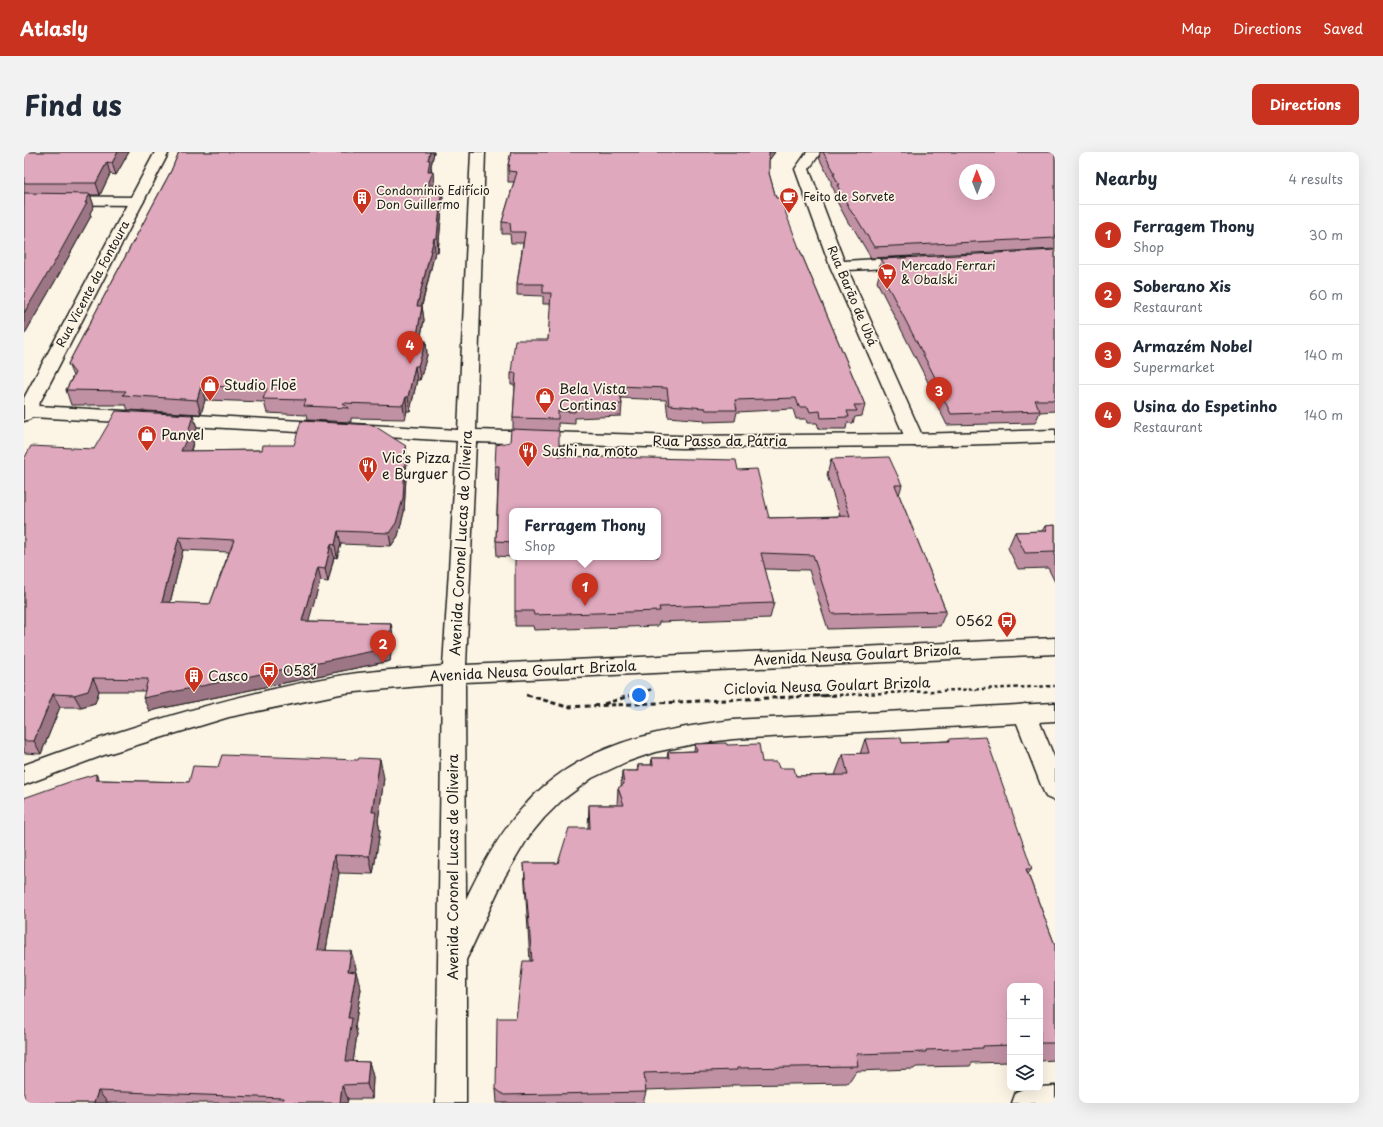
<!DOCTYPE html>
<meta charset="utf-8">
<style>
:root{--surface:#fff;--page:#f2f2f3;--text:#1f2937;--muted:#747a83;--line:#e0e1e3;--accent:#c8321e}
body{margin:0;font-family:"Playpen Sans",sans-serif;background:var(--page);color:var(--text)}
.controls{position:absolute;right:12px;bottom:12px;display:grid;overflow:hidden;border-radius:8px;box-shadow:0 4px 16px #0002}
.controls button{width:36px;height:36px;display:grid;place-items:center;padding:0;border:0;border-bottom:1px solid var(--line);background:var(--surface);color:var(--text);font:20px sans-serif}
.compass{position:absolute;left:935px;top:12px;width:36px;height:36px;border-radius:50%;background:var(--surface);box-shadow:0 4px 16px #0002;rotate:359deg}
.you{position:absolute;left:615px;top:543px;width:14px;height:14px;margin:-10px;border:3px solid #fff;border-radius:50%;background:#1a73e8;box-shadow:0 0 0 6px #1a73e833}
.badge{display:grid;place-items:center;width:26px;height:26px;border-radius:50%;background:var(--accent);color:#fff;font-size:13px;font-weight:700}
.pin{position:absolute;translate:-50% -33px;filter:drop-shadow(0 1px 2px #0008)}
.pin::after{content:'';position:absolute;top:21px;width:14px;height:12px;background:inherit;clip-path:polygon(0 0,100% 0,50% 100%)}
.popup{position:absolute;left:485px;top:356px;width:152px;height:52px;box-sizing:border-box;display:grid;place-content:center;border-radius:8px;background:var(--surface);filter:drop-shadow(0 1px 3px #0005);font-size:13px;white-space:nowrap;color:var(--muted)}
.popup b{font-size:15px;color:var(--text)}
.popup::after{content:'';position:absolute;left:50%;top:100%;margin-left:-8px;border:8px solid transparent;border-top-color:var(--surface)}
.list{margin:0;padding:0;list-style:none}
h2{display:flex;justify-content:space-between;align-items:center;height:52px;margin:0;padding:0 16px;font-size:17px}
h2 small{font-size:13px;font-weight:400;color:var(--muted)}
.list li{display:grid;grid-template-columns:26px 1fr auto;gap:12px;align-items:center;box-sizing:border-box;height:60px;padding:0 16px;border-top:1px solid var(--line)}
.list b{display:block;font-size:15px;white-space:nowrap}
.list p{margin:0;font-size:13px;white-space:nowrap;color:var(--muted)}
.list em{font-size:13px;font-style:normal;color:var(--muted)}
.icon{flex:none;width:22px;height:22px;fill:none;stroke:currentColor;stroke-width:2;stroke-linecap:round;stroke-linejoin:round}
.map{position:relative;flex:none;width:1031px;height:951px;overflow:hidden;border-radius:8px}
header{display:flex;align-items:center;gap:24px;box-sizing:border-box;height:56px;padding:0 20px;background:var(--accent);color:#fff}
header strong{font-size:19px}
nav{display:flex;gap:22px;margin-inline-start:auto;font-size:14px}
.intro{display:flex;align-items:center;justify-content:space-between;box-sizing:border-box;height:96px;padding:0 24px}
h1{margin:0;font-size:28px}
.button{padding:10px 18px;border-radius:8px;background:var(--accent);color:#fff;font-size:14px;font-weight:700}
main{display:flex;gap:24px;padding:0 24px}
aside{flex:1;background:var(--surface);border-radius:8px;box-shadow:0 4px 16px #0002}
.map>svg:first-child{display:block}
</style>
<header>
<strong>Atlasly</strong>
<nav><a>Map</a><a>Directions</a><a>Saved</a></nav>
</header>
<div class="intro"><h1>Find us</h1><a class="button">Directions</a></div>
<main>
<div class="map">
<svg width="1031" height="951" viewBox="0 0 1031 951">
<rect width="100%" height="100%" fill="#fcf5e5"/>
<filter id="ink" filterUnits="userSpaceOnUse"><feTurbulence type="fractalNoise" baseFrequency=".025" numOctaves="2"/><feDisplacementMap in="SourceGraphic" scale="8" xChannelSelector="R" yChannelSelector="G"/><feConvolveMatrix kernelMatrix="1 2 1 2 8 2 1 2 1" color-interpolation-filters="sRGB"/></filter>
<g filter="url(#ink)">
<g fill="none" stroke-linecap="round" stroke-linejoin="round">
<g stroke="#1c1c1c" stroke-width="3">
<g id="street">
<polygon points="783,0 797,0 785,17 820,109 886,105 891,107 894,110 891,113 886,115 824,118 900,288 898,292 891,294 884,292 882,288 806,114 771,17"/>
<polygon points="0,44 113,45 118,46 120,49 118,52 113,53 0,52"/>
<polygon points="1001,552 1009,554 1031,607 1031,649 1022,645 1019,638 989,561 993,554"/>
<polygon points="1031,934 1031,951 988,951 992,940 1002,936"/>
</g>
</g>
<g stroke="#1c1c1c" stroke-width="3">
<path id="secondary" d="M131,0H145L14,254L434,278L447,0H461L452,278L657,284L891,282L1031,278V290L891,294L657,296L452,290L442,513L1031,486V502L441,530L442,747C458,713 476,680 502,652C554,593 635,577 709,568L1031,551V569L709,587L670,592L631,600L602,610L568,626L537,649L520,666L505,684L481,724L442,808V951H412L418,532L321,541L205,565L80,603L0,633V613C104,574 210,542 320,523C352,518 386,517 419,514L433,289L8,265L6,267L0,269V246Z"/>
</g>
<g stroke="#1c1c1c" stroke-width="2.5" stroke-dasharray="3.5 3" stroke-linecap="butt">
<polyline points="502,543 507,544"/>
<polyline points="605,544 629,537"/>
<polyline points="789,544 1031,534"/>
</g>
<g stroke="#1c1c1c" stroke-width="3" stroke-dasharray="5 3.5" stroke-linecap="butt">
<polyline points="503,543 543,555 813,543"/>
<polyline points="580,552 608,543"/>
</g>
<use href="#street" fill="#fcf5e5" fill-rule="evenodd"/>
<use href="#secondary" fill="#fcf5e5" fill-rule="evenodd"/>
</g>
<g fill="#c090a3" stroke="#1c1c1c" fill-rule="evenodd">
<polygon points="0,0 105,0 92,23 86,22 76,43 66,43 70,54 66,61 67,64 34,124 0,183"/>
<polygon points="155,0 410,0 407,14 410,33 419,46 414,100 411,100 398,154 400,168 396,189 402,189 403,203 396,228 393,228 386,259 383,259 381,267 327,266 327,270 283,268 282,263 243,261 240,250 181,248 177,262 104,258 102,253 47,253 42,238 49,224 44,212 147,19"/>
<polygon points="487,0 751,0 745,8 745,21 752,46 777,101 841,253 838,264 831,265 829,271 823,271 822,277 795,277 793,271 783,271 782,267 772,267 769,257 713,260 711,269 680,270 680,268 644,265 642,248 597,246 598,252 597,264 551,266 551,272 534,271 535,304 714,318 745,366 816,364 803,323 807,307 878,333 875,343 922,459 916,474 804,477 785,418 741,417 750,451 746,466 635,470 634,474 510,478 509,474 491,474 491,459 634,405 488,359 488,405 473,404 472,389 474,329 472,329 471,314 486,290 489,277 489,266 491,233 487,233 487,221 524,188 527,152 519,152 519,144 493,143 493,132 499,91 487,91 486,82 478,82 478,70 490,30 484,30 484,13"/>
<polygon points="796,0 1031,0 1031,97 847,106 830,77 825,72 810,44 811,40 807,32 807,29 795,6"/>
<polygon points="1031,98 1031,259 1016,260 1011,271 923,273 910,247 911,244 853,130 856,120 855,118 857,107"/>
<path d="M169,263L173,276L167,299L238,298L382,294L383,307L380,360L374,384L367,394L317,392L313,406L310,405L304,430L296,429L284,469L367,471L369,484L366,509L125,559L121,539H75L71,551L57,555H36L17,602L0,601V307L70,297ZM159,398L205,400L186,452L146,451Z"/>
<polygon points="1031,373 1031,430 1024,416 994,417 984,396 991,380 1018,379 1021,374"/>
<polygon points="841,587 878,591 924,589 925,587 1008,717 1004,722 1031,793 1031,908 1016,909 1016,834 986,834 986,910 948,911 946,914 892,915 890,917 832,919 824,931 708,933 707,935 621,938 622,940 619,951 473,951 472,937 492,866 506,809 501,732 500,711 534,711 564,676 565,653 593,653 594,636 597,635 598,619 613,619 614,613 627,613 628,606 643,606 644,600 670,599 671,592 703,593 738,610 772,624 811,623 819,602 836,602"/>
<polygon points="360,626 354,669 356,679 349,722 315,721 302,798 332,816 331,820 337,837 331,874 333,882 329,910 345,910 349,925 348,947 324,947 323,951 0,951 75,628 165,630"/>
</g>
<g fill="#9c7684" stroke="#1c1c1c">
<polygon points="94,0 105,0 92,23 88,11"/>
<polygon points="406,0 410,0 407,14 407,21 409,19 410,32 405,46 404,19 404,8"/>
<polygon points="745,0 751,0 743,11"/>
<polygon points="83,10 86,22 76,43 72,31"/>
<polygon points="418,33 419,46 414,100 413,86"/>
<polygon points="66,42 70,54 66,61 67,64 34,124 0,183 0,161"/>
<polygon points="410,86 411,100 394,168 393,154"/>
<polygon points="398,154 400,168 393,203 392,189"/>
<polygon points="402,189 403,203 396,228 394,214"/>
<polygon points="391,214 393,228 386,259 384,245"/>
<polygon points="177,234 181,248 177,262 173,248"/>
<polygon points="382,245 383,259 381,267 379,253"/>
<polygon points="169,263 173,276 166,301 157,299"/>
<polygon points="382,294 383,307 380,360 374,384 367,394 365,381"/>
<polygon points="314,379 317,392 313,406 311,393"/>
<polygon points="155,385 159,398 143,463 138,450"/>
<polygon points="307,392 310,405 304,430 301,417"/>
<polygon points="293,416 296,429 281,482 278,469"/>
<polygon points="367,471 369,484 366,509 125,559 119,546"/>
<polygon points="69,526 75,539 71,551 57,555 50,543"/>
<polygon points="29,542 36,555 17,602 10,589"/>
<polygon points="356,607 360,626 354,669 356,679 349,722 345,704 348,660"/>
<polygon points="72,622 82,641 72,628"/>
<polygon points="310,703 315,721 299,815 293,798"/>
<polygon points="327,799 332,816 329,836 324,819"/>
<polygon points="332,820 337,837 331,874 333,882 327,925 322,909 324,866"/>
<polygon points="345,910 349,925 348,947 343,932"/>
<polygon points="318,933 324,947 323,951 316,951"/>
<polygon points="74,939 84,951 70,951"/>
</g>
<g fill="#dfa8bd" stroke="#1c1c1c" fill-rule="evenodd">
<polygon points="0,0 94,0 88,11 83,10 72,31 0,31"/>
<polygon points="155,0 406,0 404,8 406,8 404,19 409,19 404,33 418,33 413,86 410,86 393,154 398,154 392,189 402,189 394,214 391,214 384,245 382,245 379,253 318,251 325,256 280,254 282,248 239,247 243,236 177,234 173,248 99,243 102,239 42,238 51,221 44,212 147,19"/>
<polygon points="487,0 745,0 745,21 752,46 756,46 777,101 841,253 830,253 833,259 823,259 825,265 797,266 796,259 786,260 784,255 775,255 772,246 711,248 713,258 682,258 681,256 645,253 643,236 595,234 598,252 551,254 551,260 534,259 534,267 489,266 492,221 487,221 491,188 524,188 527,141 519,141 519,132 493,132 501,80 487,80 486,71 478,70 493,20 484,19 486,13 484,13"/>
<path d="M799,0H1031V86L850,95L832,65L828,61L813,33H815L809,21H811ZM941,18H965V42H941Z"/>
<polygon points="0,41 66,42 61,51 63,51 30,111 0,161"/>
<polygon points="1031,98 1031,248 1011,248 1016,259 927,262 914,235 916,235 856,119 865,118 857,107"/>
<path d="M92,259L169,263L162,288L157,299L238,298L239,293H270L277,269L349,273L382,294L379,347L372,371L365,381L314,379L311,393L307,392L301,417L293,416L278,469L367,471L364,496L119,546L124,527L69,526L64,539L50,543L29,542L10,589H0V307L7,294L70,297ZM155,385L210,388L186,452L138,450Z"/>
<polygon points="487,277 535,279 535,304 712,308 714,318 733,317 745,366 826,364 807,307 865,305 878,333 871,333 922,459 808,462 789,403 737,401 750,451 635,455 636,459 510,463 509,459 491,459 491,405 634,405 634,359 488,359 488,390 472,389 475,314 471,314 472,293 486,290"/>
<polygon points="1031,373 1031,400 1001,401 991,380 1023,379 1021,374"/>
<polygon points="962,585 1008,717 1002,717 1031,793 1031,891 1016,891 1016,834 986,834 986,893 959,894 959,896 902,898 902,900 832,902 834,914 713,916 713,918 620,921 622,940 480,943 472,937 473,866 492,866 499,809 508,809 500,711 534,711 545,676 566,676 565,653 600,653 594,636 600,632 598,619 615,619 614,613 629,613 628,606 645,606 644,600 673,599 671,592 702,591 703,593 735,592 738,610 753,610 755,616 770,616 772,624 824,623 819,602 845,601 841,587 877,586 878,591 926,589 925,587"/>
<polygon points="198,603 334,608 335,606 356,607 348,660 352,660 345,704 310,703 293,798 327,799 324,819 332,820 324,866 328,866 322,909 345,910 343,932 318,933 316,951 258,951 259,946 74,939 70,951 0,951 0,646 48,629 72,622 72,628 165,630 169,614 194,615"/>
</g>
</g>
<defs>
<g id="cafe-pin" transform="scale(1)"><path d="M0 17L-7.5 6A9.5 9.5 0 1 1 7.5 6Z" fill="#c8321e" stroke="#fcf5e5"/><path d="M-5.5-4.5H6V0H3Q3 3.5 0 3.5H-2.5Q-5.5 3.5-5.5 0ZM3-3.2v2h1.7v-2ZM-6 4.5H4V6H-6Z" fill="#fff"/></g>
<g id="building-pin" transform="scale(1)"><path d="M0 17L-7.5 6A9.5 9.5 0 1 1 7.5 6Z" fill="#c8321e" stroke="#fcf5e5"/><path d="M-4-6H4V6H1V3H-1V6H-4ZM-2.5-4.3h1.7v1.8h-1.7ZM.8-4.3h1.7v1.8H.8ZM-2.5-1h1.7V.8h-1.7ZM.8-1h1.7V.8H.8Z" fill="#fff"/></g>
<g id="supermarket-pin" transform="scale(1)"><path d="M0 17L-7.5 6A9.5 9.5 0 1 1 7.5 6Z" fill="#c8321e" stroke="#fcf5e5"/><path d="M-6-5.5h2.5l.6 2H6L4.5 2H-2.5L-4.4-4H-6ZM-1.5 3.2a1.3 1.3 0 1 0 .1 0ZM3 3.2a1.3 1.3 0 1 0 .1 0Z" fill="#fff"/></g>
<g id="shop-pin" transform="scale(1)"><path d="M0 17L-7.5 6A9.5 9.5 0 1 1 7.5 6Z" fill="#c8321e" stroke="#fcf5e5"/><path d="M-5-2.5h2.3a2.7 3.5 0 0 1 5.4 0H5L5.5 6h-11ZM-1.5-2.5h3a1.5 2.3 0 0 0-3 0Z" fill="#fff"/></g>
<g id="restaurant-pin" transform="scale(1)"><path d="M0 17L-7.5 6A9.5 9.5 0 1 1 7.5 6Z" fill="#c8321e" stroke="#fcf5e5"/><path d="M-5-6h1v4h1v-4h1v4h1v-4h1v5L-1.5 .5V6h-2V.5L-5-1ZM5-6V6H3V1.5H1.5Q1.5-4 5-6Z" fill="#fff"/></g>
<g id="bus-pin" transform="scale(1)"><path d="M0 17L-7.5 6A9.5 9.5 0 1 1 7.5 6Z" fill="#c8321e" stroke="#fcf5e5"/><path d="M-5-6H5V4H4V6H2V4H-2V6H-4V4H-5ZM-3.5-4V0h7V-4ZM-3.5 1.2v1.5H-2V1.2ZM2 1.2v1.5H3.5V1.2Z" fill="#fff"/></g>
</defs>
<g fill-rule="evenodd">
<use href="#cafe-pin" x="765" y="45"/>
<use href="#building-pin" x="338" y="46"/>
<use href="#supermarket-pin" x="863" y="121"/>
<use href="#shop-pin" x="186" y="233"/>
<use href="#shop-pin" x="521" y="245"/>
<use href="#shop-pin" x="123" y="283"/>
<use href="#restaurant-pin" x="504" y="299"/>
<use href="#restaurant-pin" x="344" y="314"/>
<use href="#bus-pin" x="983" y="469"/>
<use href="#bus-pin" x="245" y="519"/>
<use href="#building-pin" x="170" y="524"/>
</g>
<g text-anchor="middle" stroke-width="3.5" stroke-linejoin="round" paint-order="stroke">
<g font-size="12" fill="#1c1c1c" stroke="#fcf5e5" text-anchor="start">
<text x="352" y="43">Condomínio Edifício<tspan x="352" dy="14">Don Guillermo</tspan></text>
<text x="779" y="49">Feito de Sorvete</text>
<text x="877" y="118">Mercado Ferrari<tspan x="877" dy="14">&amp; Obalski</tspan></text>
</g>
<g font-size="12" fill="#1c1c1c" stroke="#fcf5e5">
<text transform="translate(69 132) rotate(-62)" y="4">Rua Vicente da Fontoura</text>
<text transform="translate(828 144) rotate(67)" y="4">Rua Barão de Ubá</text>
</g>
<g font-size="14" fill="#1c1c1c" stroke="#fcf5e5" text-anchor="start">
<text x="200" y="238">Studio Floē</text>
<text x="535" y="242">Bela Vista<tspan x="535" dy="16">Cortinas</tspan></text>
<text x="137" y="288">Panvel</text>
<text x="518" y="304">Sushi na moto</text>
<text x="358" y="311">Vic’s Pizza<tspan x="358" dy="16">e Burguer</tspan></text>
<text x="969" y="474" text-anchor="end">0562</text>
<text x="259" y="524">0581</text>
<text x="184" y="529">Casco</text>
</g>
<g font-size="14" fill="#1c1c1c" stroke="#fcf5e5">
<text x="696" y="294">Rua Passo da Pátria</text>
<text transform="translate(437 391) rotate(-87)" y="5">Avenida Coronel Lucas de Oliveira</text>
<text transform="translate(833 503) rotate(-3)" y="5">Avenida Neusa Goulart Brizola</text>
<text transform="translate(509 519) rotate(-3)" y="5">Avenida Neusa Goulart Brizola</text>
<text transform="translate(803 534) rotate(-2)" y="5">Ciclovia Neusa Goulart Brizola</text>
<text transform="translate(429 715) rotate(-90)" y="5">Avenida Coronel Lucas de Oliveira</text>
</g>
</g>
</svg>
<div class="controls">
<button>+</button>
<button>−</button>
<button><svg class="icon" aria-label="layers" viewBox="0 0 24 24"><path d="M12 4l9 5-9 5-9-5zM3 14l9 5 9-5"/></svg></button>
</div>
<svg class="compass" viewBox="-18 -18 36 36"><path d="M0-13l5 13h-10z" fill="#e53935"/><path d="M0 13l5-13h-10z" fill="#747a83"/></svg>
<div class="you"></div>
<div class="pin badge" style="left:561px;top:454px">1</div>
<div class="popup"><b>Ferragem Thony</b>Shop</div>
<div class="pin badge" style="left:359px;top:511px">2</div>
<div class="pin badge" style="left:915px;top:258px">3</div>
<div class="pin badge" style="left:386px;top:212px">4</div>
</div>
<aside>
<h2>Nearby<small>4 results</small></h2>
<ul class="list">
<li><span class="badge">1</span><div><b>Ferragem Thony</b><p>Shop</p></div><em>30 m</em></li>
<li><span class="badge">2</span><div><b>Soberano Xis</b><p>Restaurant</p></div><em>60 m</em></li>
<li><span class="badge">3</span><div><b>Armazém Nobel</b><p>Supermarket</p></div><em>140 m</em></li>
<li><span class="badge">4</span><div><b>Usina do Espetinho</b><p>Restaurant</p></div><em>140 m</em></li>
</ul>
</aside>
</main>
